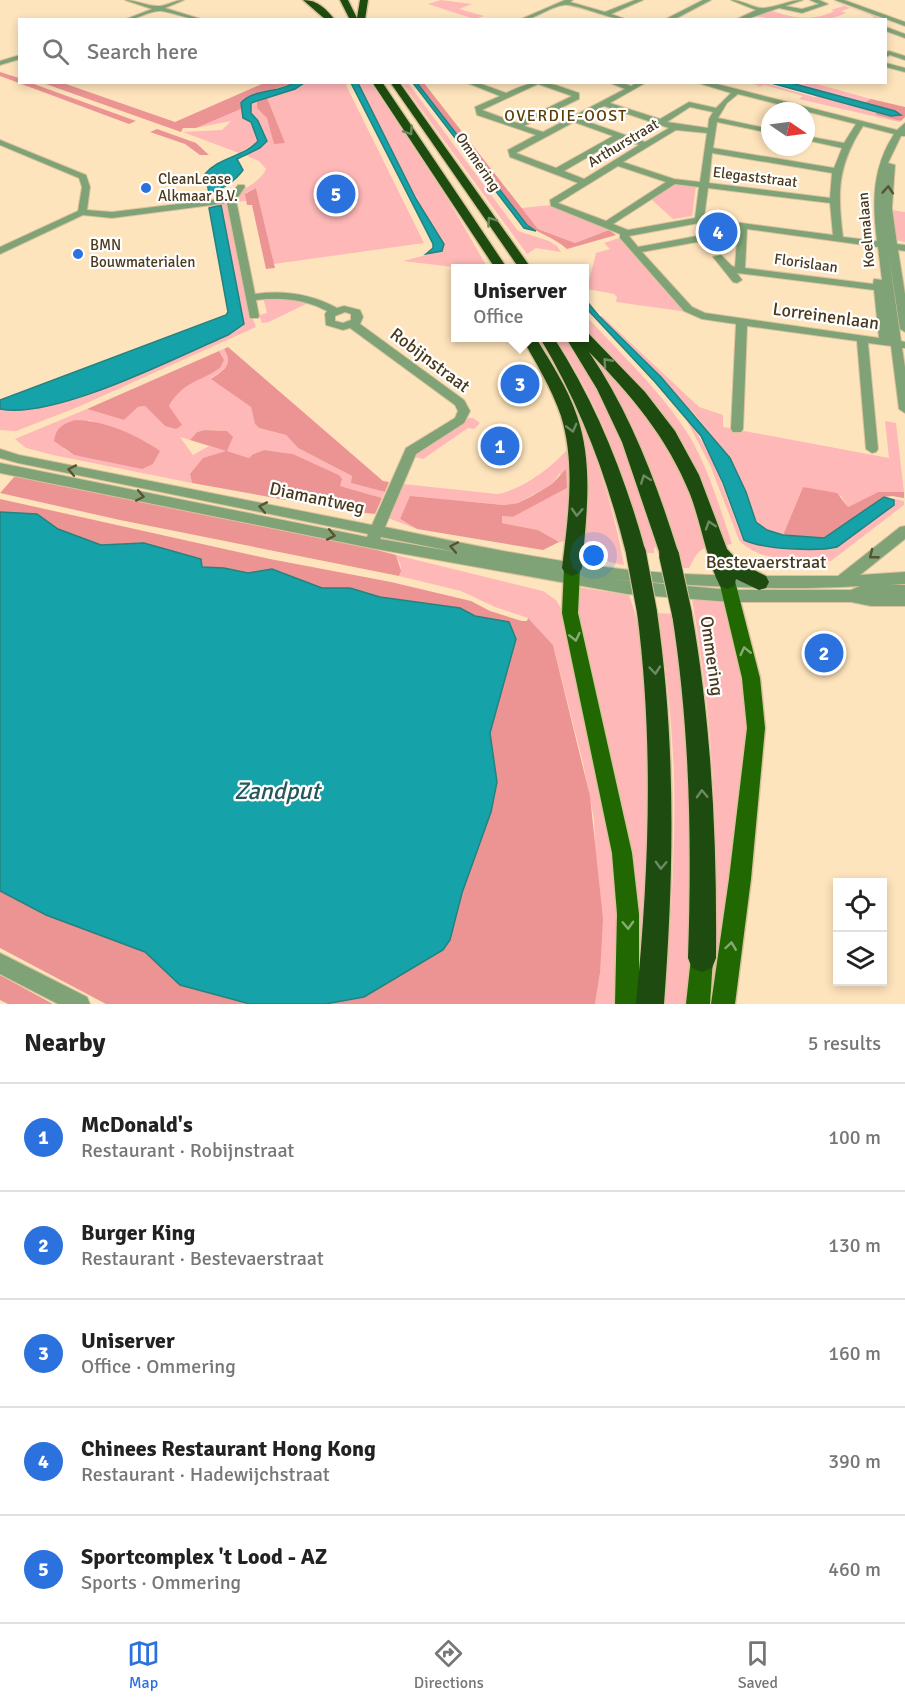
<!DOCTYPE html>
<meta charset="utf-8">
<style>
:root{--surface:#fff;--page:#f2f2f2;--text:#222;--muted:#767676;--line:#e0e0e0;--accent:#2c72de}
body{margin:0;font-family:Signika,sans-serif;background:var(--page);color:var(--text)}
.controls{position:absolute;right:18px;bottom:18px;display:grid;overflow:hidden;border-radius:0px;box-shadow:0 3px 9px #0003}
.controls button{width:54px;height:54px;display:grid;place-items:center;padding:0;border:0;border-bottom:2px solid var(--line);background:var(--surface);color:var(--text);font:30px sans-serif}
.compass{position:absolute;left:761px;top:102px;width:54px;height:54px;border-radius:50%;background:var(--surface);box-shadow:0 3px 9px #0003;rotate:103deg}
.you{position:absolute;left:594px;top:556px;width:21px;height:21px;margin:-15px;border:4px solid #fff;border-radius:50%;background:#1a73e8;box-shadow:0 0 0 9px #1a73e833}
.badge{display:grid;place-items:center;width:39px;height:39px;border-radius:50%;background:var(--accent);color:#fff;font-size:20px;font-weight:700}
.pin{position:absolute;translate:-50% -50%;border:3px solid #fff;box-shadow:0 2px 6px #0006}
.popup{position:absolute;left:451px;top:264px;width:138px;height:78px;box-sizing:border-box;display:grid;place-content:center;border-radius:0px;background:var(--surface);filter:drop-shadow(0 2px 4px #0005);font-size:20px;white-space:nowrap;color:var(--muted)}
.popup b{font-size:22px;color:var(--text)}
.popup::after{content:'';position:absolute;left:50%;top:100%;margin-left:-12px;border:12px solid transparent;border-top-color:var(--surface)}
.list{margin:0;padding:0;list-style:none}
h2{display:flex;justify-content:space-between;align-items:center;height:78px;margin:0;padding:0 24px;font-size:26px}
h2 small{font-size:20px;font-weight:400;color:var(--muted)}
.list li{display:grid;grid-template-columns:39px 1fr auto;gap:18px;align-items:center;box-sizing:border-box;height:108px;padding:0 24px;border-top:2px solid var(--line)}
.list b{display:block;font-size:22px;white-space:nowrap}
.list p{margin:0;font-size:20px;white-space:nowrap;color:var(--muted)}
.list em{font-size:20px;font-style:normal;color:var(--muted)}
.icon{flex:none;width:33px;height:33px;fill:none;stroke:currentColor;stroke-width:2;stroke-linecap:round;stroke-linejoin:round}
.map{position:relative;flex:none;width:905px;height:1004px;overflow:hidden}
.search{position:absolute;background:var(--surface);box-shadow:0 3px 9px #0003;left:18px;right:18px;top:18px;height:66px;display:flex;align-items:center;gap:15px;box-sizing:border-box;padding:0 21px;border-radius:0px;color:var(--muted);font-size:22px}
.sheet{height:618px;background:var(--surface)}
nav{display:flex;justify-content:space-around;align-items:center;box-sizing:border-box;height:84px;border-top:2px solid var(--line);background:var(--surface);font-size:16px;color:var(--muted)}
nav a{display:grid;justify-items:center;gap:3px}
nav .on{color:var(--accent)}
.map>svg:first-child{display:block}
</style>
<div class="map">
<svg width="905" height="1004" viewBox="0 0 905 1004">
<rect width="100%" height="100%" fill="#fee4bc"/>
<g fill="#ffb8b8" fill-rule="evenodd">
<polygon points="441,0 472,4 459,9 484,16 474,19 428,4"/>
<path d="M828,0L880,18L873,19V16L850,8L841,11L846,13C820,26 782,20 754,16L770,10C791,18 813,22 834,11L831,10L844,6Z"/>
<path d="M304,83H345L424,243L274,264L256,188L246,193V201L236,202L235,197C245,186 260,183 266,169L259,161L245,155L265,144C265,129 252,119 250,105L253,101L295,89Z"/>
<polygon points="357,83 371,83 449,201 486,265 462,268 403,261 442,251"/>
<polygon points="402,83 408,83 518,231 549,241 557,246 561,252 536,248 527,254"/>
<polygon points="756,83 764,83 814,97 818,96 876,112 876,115 901,121 899,122 799,99 803,96 765,85 757,87 759,86 753,84"/>
<polygon points="791,83 813,83 871,99 864,103"/>
<polygon points="241,109 244,119 251,122 258,141 239,153 183,132 222,130 231,121 196,128"/>
<polygon points="674,183 696,186 692,216 673,219 651,199"/>
<path d="M227,204L249,309L256,327L78,407L16,431L0,430V409C57,419 173,359 228,335L243,324L221,205L209,208L208,205Z"/>
<polygon points="552,205 607,228 609,230 575,243 538,229 521,208"/>
<polygon points="891,210 905,212 905,242 896,240"/>
<polygon points="619,238 677,303 688,312 616,302 617,297 614,294 587,289 596,253 610,249 604,243"/>
<polygon points="263,297 312,301 269,322 262,323 259,315 267,313"/>
<path d="M585,315C621,354 662,392 690,437C709,470 720,508 732,544L720,546L659,413L585,333Z"/>
<polygon points="598,316 602,316 699,407 723,415 723,427 889,458 885,421 896,423 904,492 878,492 848,507 841,496 803,487 783,535 767,530 756,522 746,492 730,458 697,417"/>
<path d="M532,338H538C581,408 609,483 624,565L609,562L592,545L582,542L564,396Z"/>
<path d="M555,338H567L581,358L619,429L659,545L654,548V553H646C624,477 600,403 555,338Z"/>
<path d="M582,338L675,450L713,547C698,547 696,556 689,568H683C657,487 628,409 579,339Z"/>
<path d="M224,349C234,365 224,370 211,378L251,407L255,423L259,428L286,435L298,448L352,476V483L385,492L382,498L340,486L339,475L293,454L264,450L253,454L249,458L227,451L190,474L192,483L53,455L26,448L15,439L87,409L124,420L138,407L145,406L165,426L181,425L169,406L176,395L222,356L219,351ZM89,420L147,442L159,451L153,464L74,455L63,448ZM205,430L227,431V451L209,446L193,455L180,437L190,440L197,432Z"/>
<path d="M685,417C714,452 725,495 742,537L747,542L793,548L829,549L894,500L890,498L904,501V505L831,561C801,559 761,564 739,540L710,465Z"/>
<polygon points="468,418 473,418 480,423 474,429 468,428 423,459 415,457 417,452 464,423"/>
<path d="M572,443L567,541L559,542L538,530L502,523V516L513,517L567,488L560,473L552,484L518,503L504,505L463,501L400,519L417,529L388,518L403,484L497,494C522,490 558,464 572,443Z"/>
<polygon points="396,555 543,591 556,600 562,610 592,742 620,887 619,1004 595,1004 600,973 594,819 583,763 553,645 528,618 495,607 461,591 399,576 401,566"/>
<path d="M577,587L629,595C642,629 644,667 646,703C651,785 646,865 640,947L634,945L628,836L576,615Z"/>
<path d="M692,599L725,601L745,675L748,715L717,1004H710C711,954 714,903 715,853C715,769 706,680 692,599Z"/>
<path d="M658,613L675,614L688,715L693,930L688,1004H665C670,928 676,852 674,776C672,722 666,667 658,613Z"/>
</g>
<g fill="#ec9494">
<polygon points="0,72 19,78 20,82 31,83 136,121 129,124 0,76"/>
<polygon points="282,82 291,84 248,97 241,103 241,109 196,128 183,128 181,132 43,83 63,83 175,122 264,83"/>
<path d="M417,83H424L538,229L575,243L609,230L616,235L567,249C555,238 540,234 527,225Z"/>
<polygon points="267,98 285,143 274,144 267,118 257,108 257,102"/>
<polygon points="871,99 905,107 905,117 901,121 876,115 876,112 891,116 901,114 864,103"/>
<polygon points="157,129 196,143 209,155 200,155 185,144 150,132"/>
<polygon points="256,188 275,268 266,269 252,205 247,205 245,194"/>
<path d="M228,347L383,481L389,482L385,492L351,483L352,476L298,448L286,435L259,428L255,424L251,407L211,379C224,370 234,365 224,349Z"/>
<path d="M219,351L224,360L220,368C199,382 183,382 169,406L182,425L176,429L165,426L145,406L138,407L124,420L87,409Z"/>
<path d="M75,420C103,420 138,435 160,451L153,464L142,469L74,455L54,441C56,427 63,424 75,420Z"/>
<polygon points="205,430 227,431 233,437 227,451 249,458 253,454 264,450 293,454 339,475 342,479 340,486 382,498 375,514 347,511 192,483 190,474 203,458 226,451 190,440 197,432"/>
<polygon points="566,469 567,488 513,517 502,516 502,523 538,530 559,542 543,550 417,529 400,519 410,496 504,505 518,503 532,496 552,484"/>
<polygon points="15,476 346,542 396,555 401,571 399,576 120,520 0,493"/>
<polygon points="803,487 837,493 848,507 878,492 904,492 904,498 892,496 884,497 824,538 783,535"/>
<polygon points="0,499 270,559 391,582 471,601 490,611 522,621 527,621 528,618 553,645 590,796 603,919 600,973 595,1004 325,1004 364,997 450,940 462,893 497,781 490,733 509,622 475,616 460,608 380,597 350,588 322,588 272,569 248,573 224,568 201,567 201,559 144,543 101,545 58,529 37,514 0,512"/>
<polygon points="0,891 46,915 145,952 180,985 250,1004 106,1004 0,948"/>
<polygon points="0,975 53,1004 8,1004 0,1000"/>
</g>
<g fill="#15a2a8" stroke="#25827e" stroke-width="1.5">
<path d="M293,83H304L295,89L251,103V113L258,121L267,141L260,148L237,159L243,170C236,180 221,191 209,193L205,174C219,157 244,157 258,141L251,122L243,118L241,103C252,89 279,93 293,83Z"/>
<polygon points="351,83 358,83 416,199 444,244 442,251 426,254 433,248 433,244"/>
<polygon points="413,83 417,83 527,225 536,231 524,228"/>
<polygon points="771,83 791,83 895,111 901,115 891,116"/>
<path d="M221,205L244,324L228,335C175,358 54,420 0,409V400L226,315L228,312L209,208Z"/>
<path d="M584,298L599,316L661,377L730,458L746,492L756,522L767,530L783,535L824,538L884,497L894,500V505L837,547C817,552 762,549 744,540L723,483L701,436L655,382L588,310L585,306Z"/>
<polygon points="0,512 37,514 58,529 101,545 144,543 201,559 202,567 224,568 248,573 272,569 322,588 350,588 380,597 460,608 475,616 509,622 516,639 490,733 497,782 491,812 462,893 450,940 443,950 364,997 325,1004 250,1004 180,985 145,952 46,915 0,891"/>
</g>
<g fill="none" stroke-linecap="round" stroke-linejoin="round">
<g stroke="#dac29c" stroke-width="2">
<g id="minor">
<path d="M125,0C136,0 149,7 160,6C168,5 175,0 184,0L165,8L204,20C189,20 176,13 161,11C150,10 137,20 124,20L152,9Z"/>
<path d="M565,0H573L570,2L605,12L635,0H643L611,14L628,20C610,20 575,3 564,5C548,7 536,20 519,20Z"/>
<polygon points="703,0 711,0 673,20 664,20"/>
<path d="M731,0C743,0 754,9 764,8C778,7 789,0 803,0L785,6L802,9L819,4L810,0H819L828,4L802,13L779,8L744,20H735L756,10Z"/>
<polygon points="835,0 844,0 905,22 905,26"/>
<polygon points="886,27 905,34 905,38 886,31"/>
<polygon points="889,51 905,56 905,60 890,55 886,57 886,52"/>
<polygon points="20,55 20,59 0,65 0,61"/>
<polygon points="886,63 905,68 905,72 886,67"/>
<path d="M465,82H476L506,93C540,77 544,81 579,93V99L524,126L543,132L625,89L608,82H620L631,86L638,82H647L610,103L660,119L689,102L716,108L731,93L695,82H709L897,130L905,123V136H901L888,163L895,165L892,208L897,244L905,245V251L898,250L905,294V332L900,329L888,249L901,341L905,342V348H902L905,367V413L899,409L891,346L868,343L878,449L876,452L872,453L866,449L857,341L747,326L743,429L741,432H733L731,429L736,324L702,319L684,311L620,238V234L551,206L550,200L578,183L510,157L508,150L536,135L477,115L475,107L500,96ZM538,84L572,96L517,123L482,110ZM738,94L856,124L844,143L806,136V140L842,148L834,168L713,148L717,122L770,133V129L718,118L727,103ZM604,106L669,128L645,142L580,119ZM690,107L713,112L709,119L708,128L667,122ZM574,122L613,136L556,168L516,153ZM863,126L894,134C872,168 872,202 877,241L843,237C837,191 838,165 863,126ZM676,130L707,133L700,182L674,179L623,162ZM619,139L639,145L584,179L564,171ZM712,153L832,173L830,198L709,183ZM618,166L666,182L606,221L558,203ZM675,184L699,187L695,218L628,230L613,224ZM708,188L830,203L833,235L704,218ZM699,223L738,228L735,267L732,266L721,255L713,257L733,282L737,283L742,280L737,273L874,290L879,338L705,313L692,307L642,252L697,242L728,247L733,244L731,242L697,236L638,247L629,236ZM747,229L878,247L882,280L874,279L873,284L745,268Z"/>
<path d="M0,140L86,175L90,187L87,210L112,212L228,198L238,185H244L245,187L236,200L255,294C284,290 311,294 337,308L344,306L360,310L363,317L360,324L464,400L470,411L464,423L416,454L385,527C458,542 531,558 605,567C680,577 756,576 832,576H838L900,527L905,526V539L860,575L905,572V584L890,585H905V606H871L851,602H731L627,594L371,548L0,473V463L367,537L368,534L18,463L0,458V449L19,455L372,525L406,448L455,418L458,411L455,405L350,328L343,330L326,325L325,314L327,311C304,299 281,297 256,300L259,316L258,318H250L227,203L112,218L83,215L0,254V247L78,211L82,187L79,178L0,145ZM345,312L351,314V320L343,323L335,321V316ZM381,537L461,553L380,539ZM610,579C693,586 776,591 860,586L851,590H731Z"/>
<polygon points="0,953 87,997 90,1004 58,1004 0,974"/>
</g>
</g>
<g stroke="#dac29c" stroke-width="3">
<g id="major">
<polygon points="572,562 578,564 580,568 578,613 632,853 639,914 639,1004 615,1004 617,914 612,853 562,613 564,568 566,564"/>
<polygon points="727,575 733,576 735,581 760,678 765,728 751,879 735,1004 711,1004 729,879 747,728 742,678 719,581 721,576"/>
<polygon points="702,947 710,950 713,958 710,1004 686,1004 691,958 694,950"/>
</g>
</g>
<g stroke="#dac29c" stroke-width="3">
<g id="highway">
<path d="M303,0C318,0 326,9 335,20H326Z"/>
<polygon points="340,0 348,0 357,18 360,0 368,0 365,20 350,20"/>
<polygon points="372,82 382,82 507,268 495,268"/>
<polygon points="390,82 399,82 531,268 519,268"/>
<path d="M584,333L589,334L645,392L675,431L699,475L727,549L740,563L766,576L769,582L766,588L759,590L736,579L734,586L727,589L720,586C707,561 701,523 690,494C667,437 631,395 589,352C631,414 657,484 679,555L676,560L669,562L662,560L622,442L597,389L566,338H584Z"/>
<path d="M522,338H536C551,363 568,388 577,416C594,465 586,518 582,568L579,573L572,576L565,573L562,568C568,518 576,465 561,416C552,389 536,363 522,338Z"/>
<path d="M540,338H554C597,405 625,476 646,553L643,558L636,560L629,558L626,553C607,477 581,406 540,338Z"/>
<path d="M647,604L654,606L657,612C676,743 674,872 664,1004H636C649,873 654,743 637,612L640,606Z"/>
<path d="M682,606L689,608L692,614C712,728 717,842 716,958L712,968L702,972L692,968L688,958C692,842 690,728 672,614L675,608Z"/>
</g>
</g>
<use href="#minor" fill="#7fa376" fill-rule="evenodd"/>
<use href="#major" fill="#216702" fill-rule="evenodd"/>
<use href="#highway" fill="#1e4b10" fill-rule="evenodd"/>
<g stroke="#dac29c" stroke-width="22" stroke-linecap="butt">
<g id="highway-bridge">
<polyline points="636,553 647,612"/>
<polyline points="669,555 682,614"/>
</g>
</g>
<use href="#highway-bridge" stroke="#1e4b10" stroke-width="20"/>
</g>
<defs><path id="oneway-chevron" d="M-2-3.5L2.5 0L-2 3.5" fill="none" stroke-width="1.6" stroke-linecap="round" stroke-linejoin="round" transform="scale(1.5)"/></defs>
<g stroke="#6d8a64">
<use href="#oneway-chevron" transform="translate(409 131) rotate(56)"/>
<use href="#oneway-chevron" transform="translate(491 221) rotate(-125)"/>
<use href="#oneway-chevron" transform="translate(607 362) rotate(-132)"/>
<use href="#oneway-chevron" transform="translate(572 428) rotate(76)"/>
<use href="#oneway-chevron" transform="translate(645 479) rotate(-111)"/>
<use href="#oneway-chevron" transform="translate(577 512) rotate(93)"/>
<use href="#oneway-chevron" transform="translate(710 525) rotate(-108)"/>
<use href="#oneway-chevron" transform="translate(655 670) rotate(85)"/>
<use href="#oneway-chevron" transform="translate(702 794) rotate(-92)"/>
<use href="#oneway-chevron" transform="translate(661 865) rotate(92)"/>
</g>
<g stroke="#575432">
<use href="#oneway-chevron" transform="translate(888 190) rotate(-86)"/>
<use href="#oneway-chevron" transform="translate(72 470) rotate(-169)"/>
<use href="#oneway-chevron" transform="translate(140 496) rotate(11)"/>
<use href="#oneway-chevron" transform="translate(263 507) rotate(-169)"/>
<use href="#oneway-chevron" transform="translate(331 535) rotate(11)"/>
<use href="#oneway-chevron" transform="translate(454 547) rotate(-169)"/>
<use href="#oneway-chevron" transform="translate(873 555) rotate(142)"/>
</g>
<g stroke="#85ab74">
<use href="#oneway-chevron" transform="translate(575 637) rotate(77)"/>
<use href="#oneway-chevron" transform="translate(745 651) rotate(-103)"/>
<use href="#oneway-chevron" transform="translate(628 925) rotate(88)"/>
<use href="#oneway-chevron" transform="translate(731 946) rotate(-82)"/>
</g>
<g fill="#2c72de" stroke="#fff" stroke-width="2">
<circle cx="146" cy="188" r="6"/>
<circle cx="78" cy="254" r="6"/>
</g>
<g text-anchor="middle" stroke-width="4.5" stroke-linejoin="round" paint-order="stroke">
<g font-size="15" fill="#4a391c" stroke="#fff">
<text transform="translate(623 143) rotate(-31)" y="5">Arthurstraat</text>
<text transform="translate(478 162) rotate(56)" y="5">Ommering</text>
<text transform="translate(755 177) rotate(7)" y="5">Elegaststraat</text>
<text transform="translate(866 230) rotate(-95)" y="5">Koelmalaan</text>
<text transform="translate(806 263) rotate(8)" y="5">Florislaan</text>
</g>
<g font-size="15" fill="#4a391c" stroke="#fff" text-anchor="start">
<text x="158" y="184">CleanLease<tspan x="158" dy="17">Alkmaar B.V.</tspan></text>
<text x="90" y="250">BMN<tspan x="90" dy="17">Bouwmaterialen</tspan></text>
</g>
<g font-size="16" letter-spacing="1.5" fill="#5c4003" stroke="#fff">
<text x="566" y="121">OVERDIE-OOST</text>
</g>
<g font-size="18" fill="#4a391c" stroke="#fff">
<text transform="translate(826 316) rotate(8)" y="6">Lorreinenlaan</text>
<text transform="translate(430 360) rotate(37)" y="6">Robijnstraat</text>
<text transform="translate(317 498) rotate(12)" y="6">Diamantweg</text>
<text x="766" y="568">Bestevaerstraat</text>
<text transform="translate(712 656) rotate(82)" y="6">Ommering</text>
</g>
<g font-size="24" font-style="italic" fill="#24585a" stroke="#fff">
<text x="277" y="799">Zandput</text>
</g>
</g>
</svg>
<div class="controls">
<button><svg class="icon" aria-label="locate" viewBox="0 0 24 24"><circle cx="12" cy="12" r="6"/><path d="M12 2v4M12 18v4M2 12h4M18 12h4"/></svg></button>
<button><svg class="icon" aria-label="layers" viewBox="0 0 24 24"><path d="M12 4l9 5-9 5-9-5zM3 14l9 5 9-5"/></svg></button>
</div>
<svg class="compass" viewBox="-18 -18 36 36"><path d="M0-13l5 13h-10z" fill="#e53935"/><path d="M0 13l5-13h-10z" fill="#767676"/></svg>
<div class="you"></div>
<div class="pin badge" style="left:500px;top:446px">1</div>
<div class="pin badge" style="left:824px;top:653px">2</div>
<div class="pin badge" style="left:520px;top:384px">3</div>
<div class="popup"><b>Uniserver</b>Office</div>
<div class="pin badge" style="left:718px;top:232px">4</div>
<div class="pin badge" style="left:336px;top:194px">5</div>
<div class="search"><svg class="icon" aria-label="search" viewBox="0 0 24 24"><circle cx="10" cy="10" r="6"/><path d="M15 15l6 6"/></svg>Search here</div>
</div>
<section class="sheet">
<h2>Nearby<small>5 results</small></h2>
<ul class="list">
<li><span class="badge">1</span><div><b>McDonald's</b><p>Restaurant · Robijnstraat</p></div><em>100 m</em></li>
<li><span class="badge">2</span><div><b>Burger King</b><p>Restaurant · Bestevaerstraat</p></div><em>130 m</em></li>
<li><span class="badge">3</span><div><b>Uniserver</b><p>Office · Ommering</p></div><em>160 m</em></li>
<li><span class="badge">4</span><div><b>Chinees Restaurant Hong Kong</b><p>Restaurant · Hadewijchstraat</p></div><em>390 m</em></li>
<li><span class="badge">5</span><div><b>Sportcomplex 't Lood - AZ</b><p>Sports · Ommering</p></div><em>460 m</em></li>
</ul>
</section>
<nav>
<a class="on"><svg class="icon" aria-label="map" viewBox="0 0 24 24"><path d="M3 6l6-2 6 2 6-2v14l-6 2-6-2-6 2zM9 4v14M15 6v14"/></svg>Map</a>
<a><svg class="icon" aria-label="directions" viewBox="0 0 24 24"><path d="M12 3l9 9-9 9-9-9zM9 14v-3h6M13 9l2 2-2 2"/></svg>Directions</a>
<a><svg class="icon" aria-label="saved" viewBox="0 0 24 24"><path d="M7 4h10v16l-5-4-5 4z"/></svg>Saved</a>
</nav>
